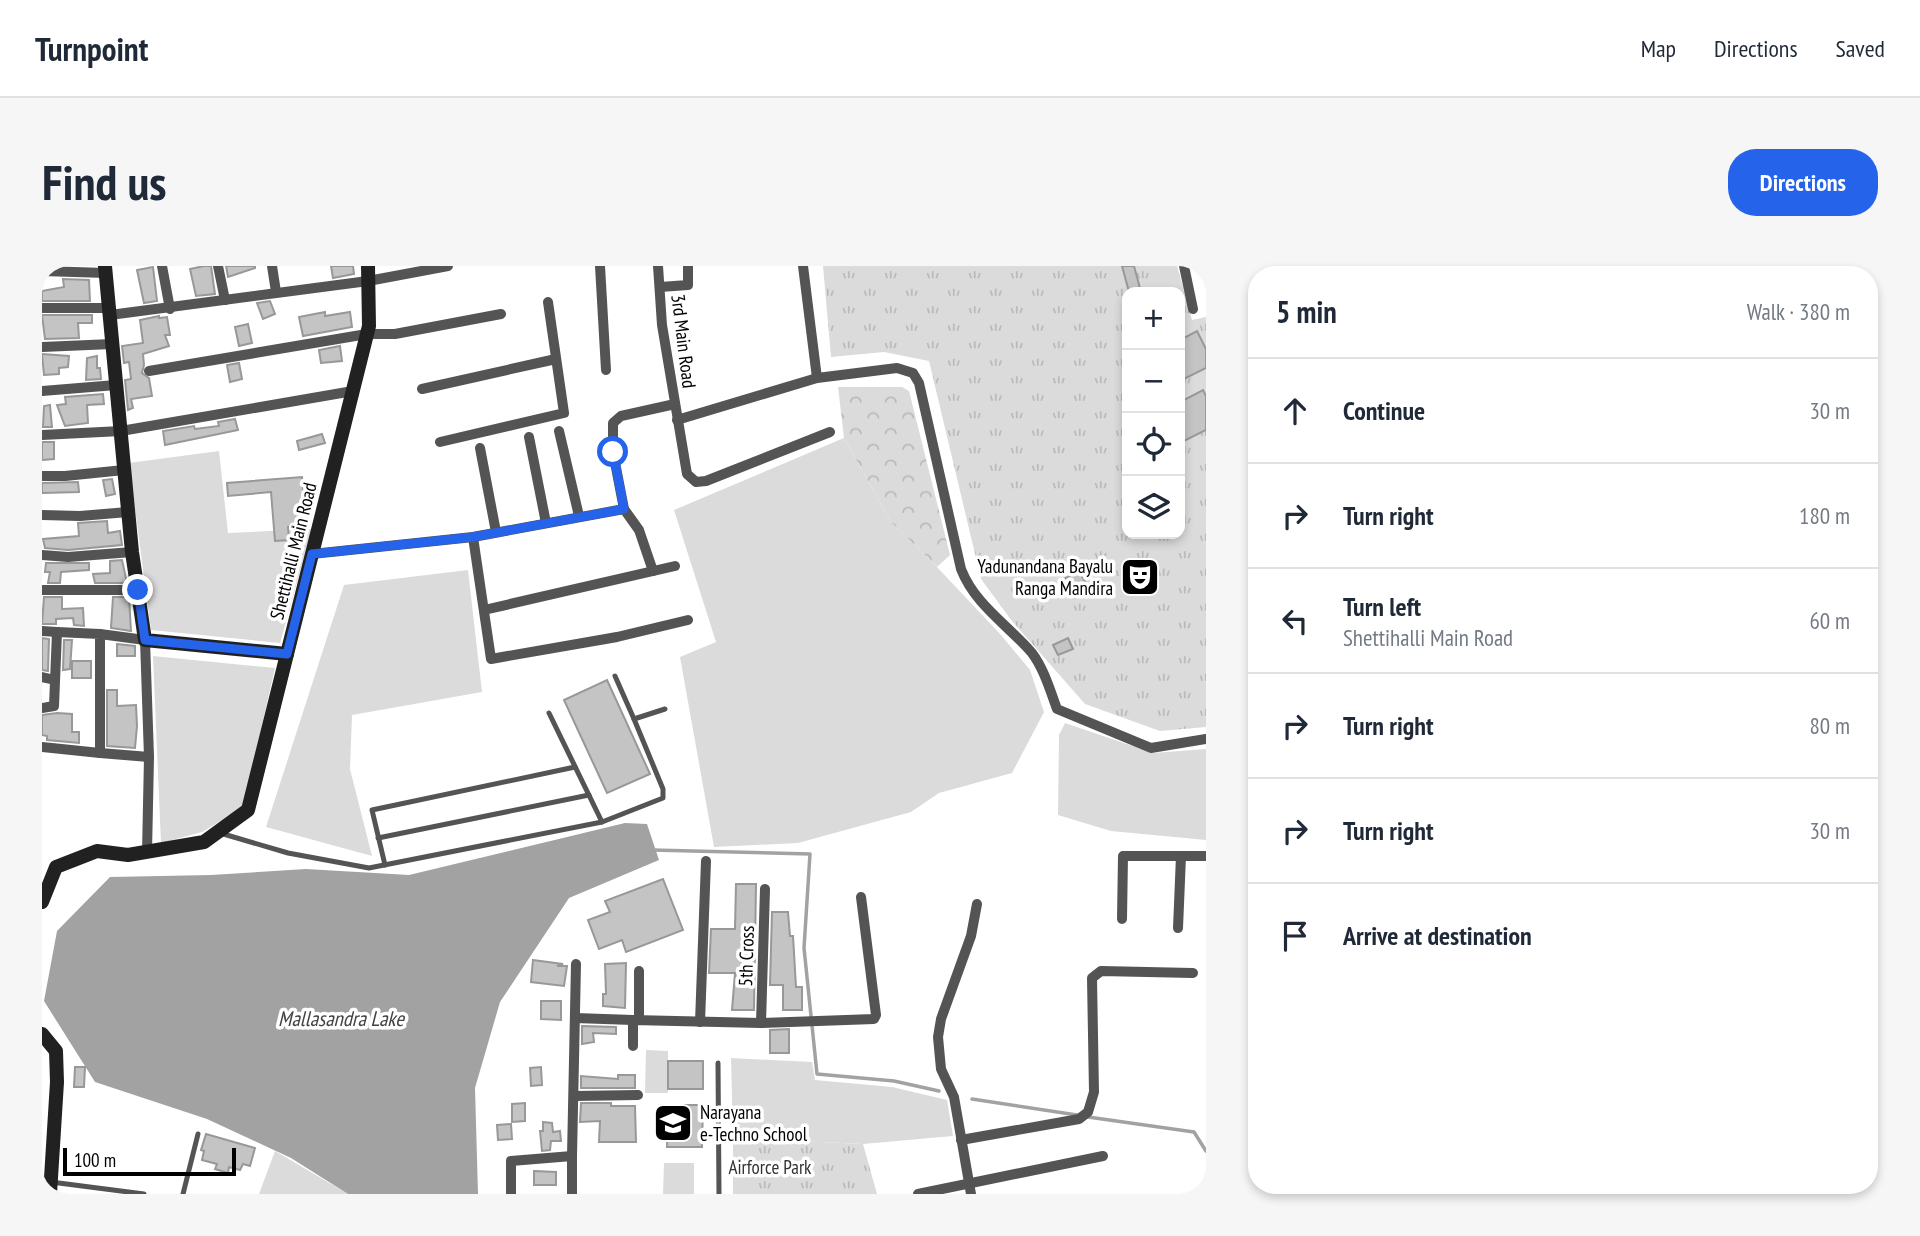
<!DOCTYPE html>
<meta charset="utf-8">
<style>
:root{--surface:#fff;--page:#f6f6f7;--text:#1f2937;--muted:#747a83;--line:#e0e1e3;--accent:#2563eb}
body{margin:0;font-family:"PT Sans Narrow",sans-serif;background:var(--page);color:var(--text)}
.controls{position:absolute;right:21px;top:21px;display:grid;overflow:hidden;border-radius:14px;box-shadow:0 4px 10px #0003}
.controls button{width:63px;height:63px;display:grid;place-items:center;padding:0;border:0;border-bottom:2px solid var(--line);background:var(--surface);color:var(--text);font:35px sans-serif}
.scale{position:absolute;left:21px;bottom:18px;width:173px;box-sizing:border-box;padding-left:7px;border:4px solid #000;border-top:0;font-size:19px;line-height:24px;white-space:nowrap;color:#000;-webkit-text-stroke:5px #fff;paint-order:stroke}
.stop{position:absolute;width:21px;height:21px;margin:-16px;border:5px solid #2563eb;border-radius:50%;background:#fff}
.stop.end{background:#2563eb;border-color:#fff;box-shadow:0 2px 7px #0008}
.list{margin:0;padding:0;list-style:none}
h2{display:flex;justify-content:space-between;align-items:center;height:91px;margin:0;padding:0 28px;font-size:30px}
h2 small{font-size:23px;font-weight:400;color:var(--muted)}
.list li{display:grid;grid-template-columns:46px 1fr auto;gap:21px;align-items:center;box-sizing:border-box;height:105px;padding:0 28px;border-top:2px solid var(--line)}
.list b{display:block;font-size:26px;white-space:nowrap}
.list p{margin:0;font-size:23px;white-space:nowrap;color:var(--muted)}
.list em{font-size:23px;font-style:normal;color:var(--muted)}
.icon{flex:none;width:38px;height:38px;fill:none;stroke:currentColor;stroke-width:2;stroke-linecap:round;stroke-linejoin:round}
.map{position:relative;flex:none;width:1164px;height:928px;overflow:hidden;border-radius:28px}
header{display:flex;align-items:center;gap:42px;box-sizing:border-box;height:98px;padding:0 35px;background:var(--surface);border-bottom:2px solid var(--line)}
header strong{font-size:33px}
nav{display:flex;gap:38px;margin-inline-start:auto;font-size:24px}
.intro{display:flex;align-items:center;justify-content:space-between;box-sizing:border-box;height:168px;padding:0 42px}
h1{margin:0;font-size:49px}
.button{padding:18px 32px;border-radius:28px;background:var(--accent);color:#fff;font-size:24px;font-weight:700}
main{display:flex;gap:42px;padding:0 42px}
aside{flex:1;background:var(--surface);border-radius:28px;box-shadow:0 4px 10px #0003}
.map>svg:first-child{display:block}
</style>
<header>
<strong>Turnpoint</strong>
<nav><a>Map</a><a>Directions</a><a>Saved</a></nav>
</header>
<div class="intro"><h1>Find us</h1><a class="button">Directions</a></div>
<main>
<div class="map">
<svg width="1164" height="928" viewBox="0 0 1164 928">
<defs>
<pattern id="forest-crowns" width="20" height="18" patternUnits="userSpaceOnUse" patternTransform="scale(1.75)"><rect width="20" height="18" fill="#dbdbdb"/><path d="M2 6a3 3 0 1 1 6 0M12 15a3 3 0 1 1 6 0" fill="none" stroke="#bababa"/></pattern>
<pattern id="park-tufts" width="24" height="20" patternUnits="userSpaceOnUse" patternTransform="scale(1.75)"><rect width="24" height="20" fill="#dbdbdb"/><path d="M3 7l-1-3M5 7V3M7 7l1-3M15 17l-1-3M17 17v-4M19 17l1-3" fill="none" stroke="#bababa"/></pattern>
</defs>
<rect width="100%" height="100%" fill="#fff"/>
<g fill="#dbdbdb">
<polygon points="802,172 849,256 895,301 959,369 988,404 1002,446 970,507 897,527 869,546 756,577 672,581 638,391 674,376 632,244"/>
<polygon points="177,185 186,267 270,263 238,377 109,364 87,197"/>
<polygon points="426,304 440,426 310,449 308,503 330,590 224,561 302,319"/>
<polygon points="111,390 233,402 201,542 160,566 119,577"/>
<polygon points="1023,457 1111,487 1164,483 1164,574 1069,565 1016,549 1017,469"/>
<polygon points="604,784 626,785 626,827 603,827"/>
<polygon points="689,792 770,796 773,814 850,821 905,834 911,870 821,878 691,872"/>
<polygon points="233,885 306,928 217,928"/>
<polygon points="622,897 652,897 652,928 621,928"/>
</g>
<polygon fill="url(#forest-crowns)" points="796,121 860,121 867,125 908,289 895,301 849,256 802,172"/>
<g fill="url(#park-tufts)" fill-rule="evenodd">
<path d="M781,0H1135L1150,54L1164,51V461L1118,465L1043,438L970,355L939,313L887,95L842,86L789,91ZM1085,26H1138V268H1085Z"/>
<polygon points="691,872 821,878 835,928 691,928"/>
</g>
<polygon fill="#a2a2a2" points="583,557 605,558 617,594 527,632 458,736 433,822 436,928 306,928 249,892 165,853 53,816 2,735 15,665 68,611 169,609 264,603 367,609"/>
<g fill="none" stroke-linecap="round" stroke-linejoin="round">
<g stroke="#a2a2a2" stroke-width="3.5">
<polyline points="610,584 768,588 762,682 775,808 852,815 897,825"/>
<polyline points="930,833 1035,849"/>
<polyline points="1046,851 1152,866 1164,885"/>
</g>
</g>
<g fill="#c4c4c4" stroke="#989898" stroke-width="2">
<polygon points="162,0 169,0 173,28 154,30 148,3"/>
<polygon points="184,0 213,0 213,2 186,11"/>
<polygon points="289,0 311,0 312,8 291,12"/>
<polygon points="1080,0 1092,0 1099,26 1087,26"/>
<polygon points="111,1 115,35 102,37 95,4"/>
<polygon points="21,13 47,14 48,35 0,35 0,25 22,21"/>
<polygon points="228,35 233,48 221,53 215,37"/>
<polygon points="283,46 283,50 308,46 310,61 261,70 257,51"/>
<polygon points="0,49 50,49 50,57 36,57 37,72 3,73"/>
<polygon points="117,50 117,52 125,51 128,69 123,69 127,80 101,88 102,99 100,107 107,112 110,130 89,133 91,142 86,144 83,114 89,113 87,96 82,97 80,80 101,77 98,54"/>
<polygon points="206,58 210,77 197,80 193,61"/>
<polygon points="1155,65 1164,83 1164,102 1138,115 1138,74"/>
<polygon points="298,80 300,95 279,97 277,84"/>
<polygon points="0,88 27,90 26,101 17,102 17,108 2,109"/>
<polygon points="55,90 55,102 58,102 59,113 44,114 45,92"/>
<polygon points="197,97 200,113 188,116 185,99"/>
<polygon points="1161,124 1164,130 1164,164 1138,177 1138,136"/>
<polygon points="61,128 62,138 45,139 46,157 23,160 15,139 24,138 23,131"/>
<polygon points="8,139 10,161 1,161 2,140"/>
<polygon points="193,153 196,164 123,179 121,165 152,160 153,163 177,160 176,156"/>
<polygon points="280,168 283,177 257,184 255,175"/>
<polygon points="0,176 12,176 12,193 0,194"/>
<polygon points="260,211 264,259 246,261 247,274 233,275 229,226 186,230 185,217"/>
<polygon points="70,213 73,228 64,230 61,214"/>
<polygon points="36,216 37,226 0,227 0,217"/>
<polygon points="65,255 66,267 78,265 80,279 26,284 3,282 1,273 37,270 36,257"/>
<polygon points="80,294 85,317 53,317 51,308 68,307 68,295"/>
<polygon points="4,297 47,297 47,304 19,306 18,317 6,317 8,306 3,306"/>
<polygon points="1037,305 1048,324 1033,332 1022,313"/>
<polygon points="2,331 20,331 20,343 41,342 42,360 32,359 31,352 14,353 14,358 0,358"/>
<polygon points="71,331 87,331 89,365 69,362"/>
<polygon points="0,372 7,373 6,405 0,404"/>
<polygon points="1026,372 1031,383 1016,389 1011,379"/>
<polygon points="22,374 30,374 28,403 21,404"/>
<polygon points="75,378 93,380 93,390 75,390"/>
<rect x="30" y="395" width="19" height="17"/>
<polygon points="565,414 608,508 565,527 522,434"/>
<polygon points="65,424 75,424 75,440 94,439 95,460 93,482 65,480"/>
<polygon points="15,447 30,448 30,466 37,466 37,477 5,474 5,470 0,469 0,449"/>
<polygon points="621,613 641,664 584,686 580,674 557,683 546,654 568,646 563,635"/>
<polygon points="694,618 714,618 712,744 690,744 693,707 667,707 669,663 693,663"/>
<polygon points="730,646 746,646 748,670 751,670 754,721 760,721 760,744 741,744 741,719 728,719"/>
<polygon points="491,694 521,698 515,700 525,700 522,720 489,716"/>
<polygon points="584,697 583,742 561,740 561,728 564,728 563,698"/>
<polygon points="499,735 519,735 519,754 499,753"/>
<polygon points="540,760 574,761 574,768 551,767 552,776 540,778"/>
<polygon points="747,763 747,787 728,787 728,764"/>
<rect x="626" y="795" width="35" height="28"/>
<polygon points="33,801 43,801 42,821 32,821"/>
<polygon points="499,801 500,819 489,820 488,802"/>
<polygon points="576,809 593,809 593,822 539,822 539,810 576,813"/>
<polygon points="483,837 483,855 470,856 470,838"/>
<polygon points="539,837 569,837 569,840 593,840 594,876 557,876 558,855 538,856"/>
<polygon points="626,839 661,839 660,881 625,881"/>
<polygon points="501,856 510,857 511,866 518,865 519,875 509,875 508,884 500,885 498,865 501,865"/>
<polygon points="469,858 470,873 456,874 455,859"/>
<polygon points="164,868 213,882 208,900 201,898 198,904 187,901 186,907 173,903 175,898 160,894 162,885 159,884"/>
<polygon points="492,905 514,906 514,919 492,919"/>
</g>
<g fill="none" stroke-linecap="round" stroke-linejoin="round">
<g stroke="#545454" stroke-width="5">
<polyline points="573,410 592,453"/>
<polyline points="507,447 560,556"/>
<polyline points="178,567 246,587 327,602 560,556 621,532 621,523 592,453 623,443"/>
<polyline points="336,572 547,529"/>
<polyline points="343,599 330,544 533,501"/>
<polyline points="676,797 677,928"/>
<polyline points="9,916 102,928"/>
<polyline points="141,928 156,868"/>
</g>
<g stroke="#545454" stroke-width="10">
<polyline points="120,0 128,43"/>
<polyline points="176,0 183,34"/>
<polyline points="230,0 234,26"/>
<polyline points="558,0 564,104"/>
<polyline points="616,0 620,59 645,208 654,216 664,215 788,166"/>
<polyline points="761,0 775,112"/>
<polyline points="1142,0 1151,43"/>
<polyline points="0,5 64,7"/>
<polyline points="618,21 646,19 646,0"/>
<polyline points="0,42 67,42"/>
<polyline points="68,49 326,15 406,0"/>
<polyline points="0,81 70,78"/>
<polyline points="107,105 325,68 353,68 459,48"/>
<polyline points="380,123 514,93"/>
<polyline points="0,125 74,119"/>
<path d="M635,154L775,112L855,102L871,107L877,117L919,303C933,339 966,359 990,387C1002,403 1008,424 1015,443L1109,482L1164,473"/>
<polyline points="517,165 537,250"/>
<polyline points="0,169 79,165 311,125"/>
<polyline points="487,171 504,257"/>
<polyline points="398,176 522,147 506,36"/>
<polyline points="438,182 454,266"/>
<polyline points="0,210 23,210 82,204"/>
<polyline points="0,249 38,250 86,246"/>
<polyline points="431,271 449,393 575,371 646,354"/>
<polyline points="270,288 431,271 582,243"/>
<polyline points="0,289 26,291 90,286"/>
<polyline points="611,305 597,264 582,243 571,186 571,157 579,150 633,138"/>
<polyline points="0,324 96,324"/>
<polyline points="442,344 633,300"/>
<polyline points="0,365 15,366"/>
<polyline points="58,368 103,374 107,491 105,587"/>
<polyline points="0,411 13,414"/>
<polyline points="0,442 12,440 15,366 58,368 58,487 0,481"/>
<polyline points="58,487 107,491"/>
<polyline points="1080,653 1081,590 1164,590"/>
<polyline points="1136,662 1139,590"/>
<polyline points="597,705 597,754"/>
<polyline points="533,752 591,754"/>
<polyline points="658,756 664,595"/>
<polyline points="719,757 723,623"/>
<polyline points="591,780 591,754 719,757 832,753 834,749 819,631"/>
<polyline points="533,830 596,829"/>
<polyline points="919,874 1037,853 1046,846 1052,826 1050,712 1059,705 1151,707"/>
<polyline points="530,890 534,698"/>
<polyline points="469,928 469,895 530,890 530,928"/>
<polyline points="876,928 1061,890"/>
<polyline points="929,928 912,831 899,803 896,771 899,753 929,670 935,638"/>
</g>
<g stroke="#212121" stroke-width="14">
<polyline points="63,0 90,286 103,374 245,388"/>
<polyline points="0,636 14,601 55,585 86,589 162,576 206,544 327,60 326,0"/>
<polyline points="0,768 14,785 15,816 8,928"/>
</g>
</g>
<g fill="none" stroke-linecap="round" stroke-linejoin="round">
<polyline stroke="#2563eb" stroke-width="9" points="96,324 103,374 245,388 270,288 431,271 582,243 571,186"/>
</g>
<defs>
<g id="theatre-square" transform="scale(2.0125)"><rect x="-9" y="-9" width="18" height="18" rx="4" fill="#000" stroke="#fff"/><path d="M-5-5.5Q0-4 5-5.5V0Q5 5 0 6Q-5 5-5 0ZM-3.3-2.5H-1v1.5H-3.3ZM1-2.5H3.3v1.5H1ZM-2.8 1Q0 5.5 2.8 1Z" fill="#fff"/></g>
<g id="school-square" transform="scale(2.0125)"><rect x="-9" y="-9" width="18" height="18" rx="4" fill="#000" stroke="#fff"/><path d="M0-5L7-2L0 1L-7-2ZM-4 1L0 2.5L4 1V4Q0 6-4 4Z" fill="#fff"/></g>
</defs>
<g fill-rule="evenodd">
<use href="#theatre-square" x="1098" y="311"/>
<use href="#school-square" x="631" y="857"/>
</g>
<g text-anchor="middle" stroke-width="7" stroke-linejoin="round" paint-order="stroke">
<g font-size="19" fill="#000" stroke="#fff">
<text transform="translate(642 75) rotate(83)" y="7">3rd Main Road</text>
<text transform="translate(251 285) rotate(-76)" y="7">Shettihalli Main Road</text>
<text transform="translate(704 690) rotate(-88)" y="7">5th Cross</text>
</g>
<g font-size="19" fill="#000" stroke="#fff" text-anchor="end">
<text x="1071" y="307">Yadunandana Bayalu<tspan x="1071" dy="22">Ranga Mandira</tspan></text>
<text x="658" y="853" text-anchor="start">Narayana<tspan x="658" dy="22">e-Techno School</tspan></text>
</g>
<g font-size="19" fill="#323232" stroke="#fff">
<text x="728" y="908">Airforce Park</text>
</g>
<g font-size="21" font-style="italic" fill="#434343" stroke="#fff">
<text x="299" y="760">Mallasandra Lake</text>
</g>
</g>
</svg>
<div class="controls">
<button>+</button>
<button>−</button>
<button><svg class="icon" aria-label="locate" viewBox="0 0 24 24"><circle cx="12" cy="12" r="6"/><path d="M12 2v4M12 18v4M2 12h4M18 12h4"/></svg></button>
<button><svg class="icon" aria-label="layers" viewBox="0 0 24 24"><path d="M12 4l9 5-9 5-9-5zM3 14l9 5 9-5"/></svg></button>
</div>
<div class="scale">100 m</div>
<div class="stop" style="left:571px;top:186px"></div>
<div class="stop end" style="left:96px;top:324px"></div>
</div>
<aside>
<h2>5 min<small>Walk · 380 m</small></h2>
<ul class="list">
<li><svg class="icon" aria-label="ahead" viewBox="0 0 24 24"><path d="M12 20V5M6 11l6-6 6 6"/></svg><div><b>Continue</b></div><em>30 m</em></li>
<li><svg class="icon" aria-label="right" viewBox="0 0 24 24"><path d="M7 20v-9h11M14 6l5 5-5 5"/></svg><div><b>Turn right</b></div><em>180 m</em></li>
<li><svg class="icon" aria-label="left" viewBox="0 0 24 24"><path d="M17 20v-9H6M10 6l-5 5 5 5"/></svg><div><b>Turn left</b><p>Shettihalli Main Road</p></div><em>60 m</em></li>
<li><svg class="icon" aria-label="right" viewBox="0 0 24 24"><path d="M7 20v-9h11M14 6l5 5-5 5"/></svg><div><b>Turn right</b></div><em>80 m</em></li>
<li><svg class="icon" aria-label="right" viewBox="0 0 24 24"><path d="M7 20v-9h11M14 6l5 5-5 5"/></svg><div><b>Turn right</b></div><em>30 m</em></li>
<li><svg class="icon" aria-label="arrive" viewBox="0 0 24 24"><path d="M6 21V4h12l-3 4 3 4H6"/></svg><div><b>Arrive at destination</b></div></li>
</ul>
</aside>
</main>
